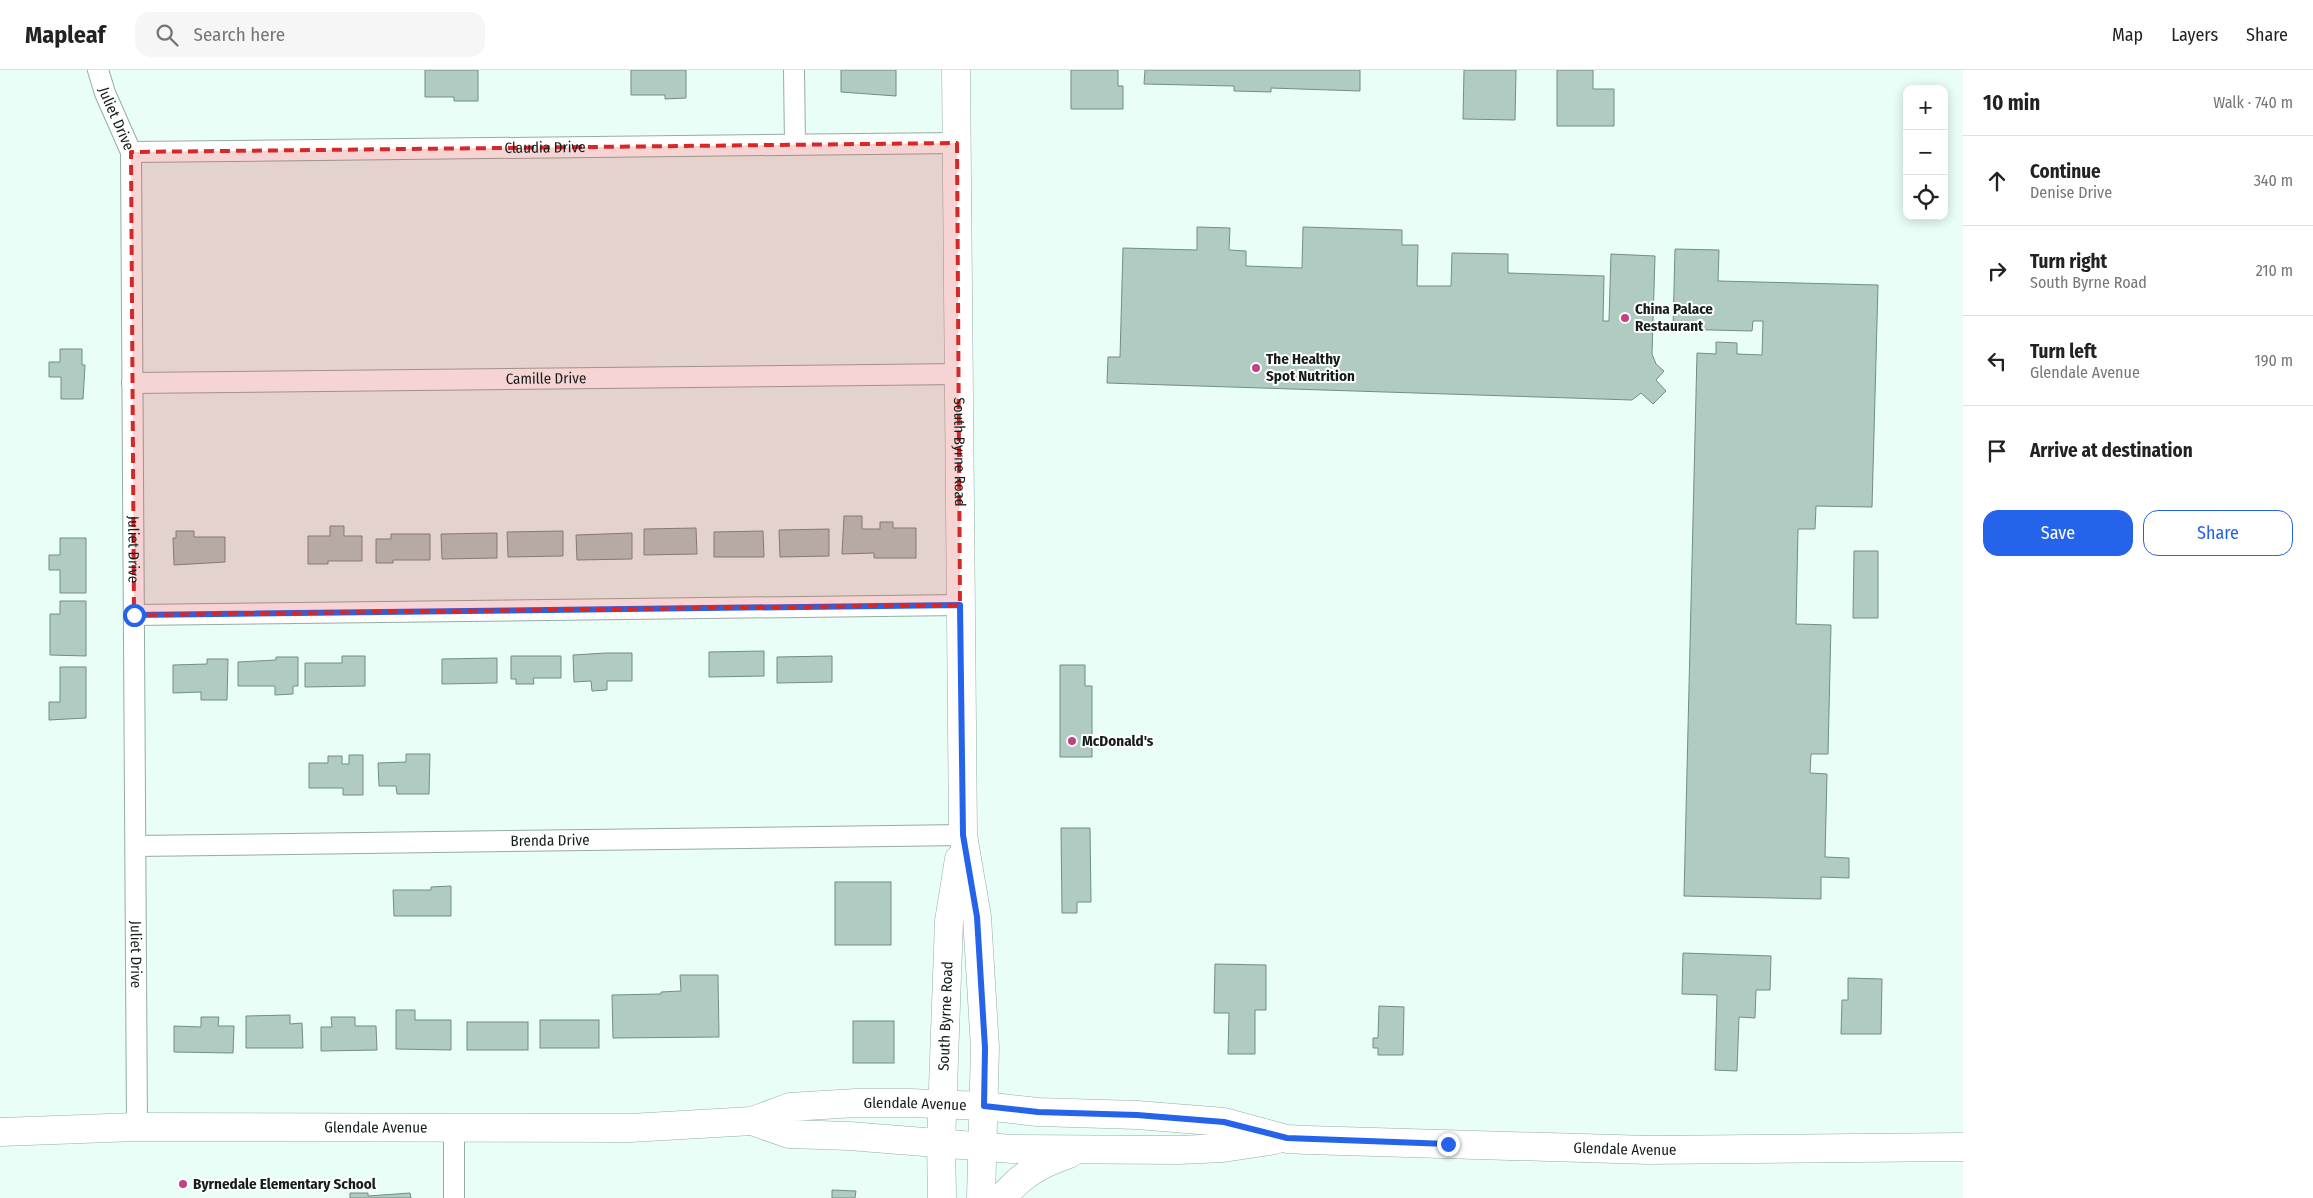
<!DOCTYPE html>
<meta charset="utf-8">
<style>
:root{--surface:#fff;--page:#f6f6f6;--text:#222;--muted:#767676;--line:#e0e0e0;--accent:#2563eb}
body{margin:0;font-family:"Fira Sans Condensed",sans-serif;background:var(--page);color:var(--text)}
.controls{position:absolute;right:15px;top:15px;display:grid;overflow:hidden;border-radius:10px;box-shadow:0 2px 12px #0003}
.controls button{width:45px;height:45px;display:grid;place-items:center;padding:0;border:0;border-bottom:1px solid var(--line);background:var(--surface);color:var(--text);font:25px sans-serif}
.stop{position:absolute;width:15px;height:15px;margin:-11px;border:4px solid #2563eb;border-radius:50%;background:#fff}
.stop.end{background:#2563eb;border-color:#fff;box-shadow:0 1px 5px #0008}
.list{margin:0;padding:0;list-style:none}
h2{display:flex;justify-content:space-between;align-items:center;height:65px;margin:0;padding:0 20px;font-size:21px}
h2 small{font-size:16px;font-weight:400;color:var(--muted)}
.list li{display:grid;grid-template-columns:32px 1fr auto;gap:15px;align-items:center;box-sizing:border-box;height:90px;padding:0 20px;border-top:1px solid var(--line)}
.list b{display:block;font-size:19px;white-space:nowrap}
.list p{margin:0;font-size:16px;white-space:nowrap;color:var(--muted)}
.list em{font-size:16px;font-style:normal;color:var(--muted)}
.actions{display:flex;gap:10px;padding:15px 20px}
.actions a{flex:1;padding:11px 0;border:1px solid var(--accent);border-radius:15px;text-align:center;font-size:18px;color:var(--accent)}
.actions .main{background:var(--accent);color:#fff}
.icon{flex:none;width:28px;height:28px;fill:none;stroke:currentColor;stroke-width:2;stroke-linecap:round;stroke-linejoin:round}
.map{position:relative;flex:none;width:1963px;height:1128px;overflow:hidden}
header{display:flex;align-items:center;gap:30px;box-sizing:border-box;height:70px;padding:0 25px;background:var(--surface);border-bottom:1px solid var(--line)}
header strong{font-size:24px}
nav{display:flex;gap:28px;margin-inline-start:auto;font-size:18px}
.search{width:350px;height:45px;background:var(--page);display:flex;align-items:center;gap:12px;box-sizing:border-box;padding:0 18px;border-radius:15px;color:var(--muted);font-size:19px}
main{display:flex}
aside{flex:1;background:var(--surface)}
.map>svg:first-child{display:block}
</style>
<header>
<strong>Mapleaf</strong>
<div class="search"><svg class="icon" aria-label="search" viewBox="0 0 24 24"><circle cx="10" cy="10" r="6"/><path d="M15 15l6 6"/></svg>Search here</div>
<nav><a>Map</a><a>Layers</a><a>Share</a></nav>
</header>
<main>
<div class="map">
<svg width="1963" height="1128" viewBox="0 0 1963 1128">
<rect width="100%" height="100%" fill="#e8fef6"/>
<g fill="#b0cbc2" stroke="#738d84">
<polygon points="425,0 478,0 478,31 454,31 454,27 425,27"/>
<polygon points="631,0 686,0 686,28 665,29 665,25 631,25"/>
<polygon points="841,0 896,0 896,26 841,22"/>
<polygon points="1071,0 1118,0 1118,16 1123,16 1123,39 1071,39"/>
<polygon points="1145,0 1360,0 1360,21 1271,18 1271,22 1234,21 1234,16 1144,14"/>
<polygon points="1464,0 1516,0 1515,50 1463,49"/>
<polygon points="1557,0 1593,0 1593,19 1614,19 1614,56 1557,56"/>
<polygon points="1197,157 1230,158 1229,180 1246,181 1246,196 1302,198 1303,157 1402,160 1402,175 1418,175 1417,216 1451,216 1452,183 1508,184 1508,203 1604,206 1603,251 1609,251 1611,184 1655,186 1652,284 1656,294 1664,301 1656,310 1666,321 1653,334 1641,323 1632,330 1107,313 1108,287 1120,287 1123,178 1197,180"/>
<polygon points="1675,179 1719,180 1718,211 1878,215 1872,437 1816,436 1815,459 1798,459 1796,554 1831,555 1828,684 1811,684 1810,703 1827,704 1825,787 1849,788 1849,808 1821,807 1821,829 1684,826 1697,283 1716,284 1716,272 1737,273 1737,284 1762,285 1763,251 1753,251 1752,261 1673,259"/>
<polygon points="60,279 82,279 82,295 85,295 83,329 61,329 61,307 49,307 49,292 60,292"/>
<polygon points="844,446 862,446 862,459 880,459 880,452 893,452 893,458 916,458 916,488 874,488 874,483 842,484"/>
<polygon points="330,456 344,456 344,466 362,466 362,491 328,491 328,494 308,494 308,466 330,466"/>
<polygon points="696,458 697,484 644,485 644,459"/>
<polygon points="829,459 829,486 780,487 779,460"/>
<polygon points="176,461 194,461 194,467 225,467 225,492 174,495 173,468 176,468"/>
<polygon points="563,461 563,486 508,487 507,462"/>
<polygon points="763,461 764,487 714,487 714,462"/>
<polygon points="497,463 497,488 442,489 441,464"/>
<polygon points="632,463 632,489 577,490 576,465"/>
<polygon points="391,464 430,464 430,490 393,490 393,493 376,493 376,469 391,469"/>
<polygon points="60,468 86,468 86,523 60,523 60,500 49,500 49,485 60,485"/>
<polygon points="1854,481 1878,481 1878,548 1853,548"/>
<polygon points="60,531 86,531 86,586 50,585 50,544 60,544"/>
<polygon points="764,581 764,606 709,607 709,582"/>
<polygon points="606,583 632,583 632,611 607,611 607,620 592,621 591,611 574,612 573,585"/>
<polygon points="342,586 365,586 365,616 305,617 305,593 342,593"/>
<polygon points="511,586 561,586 561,608 533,608 534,614 516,614 516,609 511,609"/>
<polygon points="832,586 832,612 777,613 777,587"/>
<polygon points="276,587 298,587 298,616 293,616 293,624 275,625 275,616 238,616 238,592 276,590"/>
<polygon points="497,588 497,613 442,614 442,589"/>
<polygon points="207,589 228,589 227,630 201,630 201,622 173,623 173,595 207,594"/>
<polygon points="1060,595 1085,595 1085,616 1092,616 1092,687 1060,687"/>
<polygon points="60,597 86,597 86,648 49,650 49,632 60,632"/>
<polygon points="406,684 430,684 429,724 397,724 396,716 379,716 378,693 406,692"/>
<polygon points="349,685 363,685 363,725 343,725 343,718 309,718 309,693 328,693 328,686 342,686 342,694 349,694"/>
<polygon points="1061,758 1090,758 1091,832 1077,832 1077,843 1062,843"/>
<rect x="835" y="812" width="56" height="63"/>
<polygon points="451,816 451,846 394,846 393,820 431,820 431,817"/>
<polygon points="1683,883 1771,886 1770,920 1756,920 1755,948 1739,947 1737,1001 1715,1000 1717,925 1682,924"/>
<polygon points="1215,894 1266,895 1266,940 1255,940 1255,984 1228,984 1229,943 1214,943"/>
<polygon points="680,905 718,905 719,967 613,968 612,925 661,924 661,922 681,921"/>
<polygon points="1848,908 1882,909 1881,964 1841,964 1842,930 1848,930"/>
<polygon points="1379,936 1404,937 1403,985 1378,985 1378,978 1373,978 1373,968 1378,968"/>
<polygon points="396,940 415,940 415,950 451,950 451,980 396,979"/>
<polygon points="290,945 290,954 302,953 303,978 246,978 246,946"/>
<polygon points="201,947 219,947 218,956 234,956 233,983 174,982 174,956 201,957"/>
<polygon points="331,947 355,947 355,956 376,956 377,980 321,981 321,957 332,957"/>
<rect x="540" y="950" width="59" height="28"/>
<rect x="853" y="951" width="41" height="42"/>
<rect x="467" y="952" width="61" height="28"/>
<polygon points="832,1120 856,1121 855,1128 832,1128"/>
<polygon points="350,1123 368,1123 368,1126 410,1123 411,1128 350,1128"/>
</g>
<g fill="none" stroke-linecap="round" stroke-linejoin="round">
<g stroke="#93ada4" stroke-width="22">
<g id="minor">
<path id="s1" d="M98,0L105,23L131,82L137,1057"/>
<polyline points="794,0 795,74"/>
<path id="s2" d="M131,82L957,73"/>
<path id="s3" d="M132,313L960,304"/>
<polyline points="134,545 960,535"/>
<path id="s4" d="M136,776L963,765"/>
<polyline points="454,1057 454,1128"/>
</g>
</g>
<g stroke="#93ada4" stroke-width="29">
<g id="secondary">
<polyline points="752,1051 789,1064 849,1066 1012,1079 1179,1080 1223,1078 1275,1070"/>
<path id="s5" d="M0,1062L137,1057L630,1058L752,1051L790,1037L856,1033H910L984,1036L1038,1042L1137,1045L1224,1052L1287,1069L1307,1070L1649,1080L1963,1077"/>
<path d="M1002,1128C1022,1104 1040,1094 1069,1084"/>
</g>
</g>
<g stroke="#93ada4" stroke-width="29">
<g id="primary">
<path id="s6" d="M956,0L963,765L977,847L985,978L981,1128"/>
<path id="s7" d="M942,1128L941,1073L949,851L959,789"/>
</g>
</g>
<use href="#minor" stroke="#fff" stroke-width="20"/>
<use href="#secondary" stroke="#fff" stroke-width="28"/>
<use href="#primary" stroke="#fff" stroke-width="28"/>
</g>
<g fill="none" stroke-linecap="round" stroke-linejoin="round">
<polyline stroke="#2563eb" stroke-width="6" points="134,545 960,535 963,765 977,847 985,978 984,1036 1038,1042 1137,1045 1224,1052 1287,1068 1448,1074"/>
</g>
<path fill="#d62828" fill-opacity="0.2" stroke="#d62828" stroke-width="4" stroke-dasharray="10 6" stroke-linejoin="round" d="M957,73L960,535L134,545L131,82Z"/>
<g fill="#c34085" stroke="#fff" stroke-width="2">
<circle cx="1625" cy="248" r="5"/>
<circle cx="1256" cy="298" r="5"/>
<circle cx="1072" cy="671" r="5"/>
<circle cx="183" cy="1114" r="5"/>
</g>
<g text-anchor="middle" stroke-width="4" stroke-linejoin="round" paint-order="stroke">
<g font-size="15" fill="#141e1b" stroke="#fff">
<text dy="5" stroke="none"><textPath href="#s1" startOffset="52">Juliet Drive</textPath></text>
<text dy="5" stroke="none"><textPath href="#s2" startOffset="414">Claudia Drive</textPath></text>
<text dy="5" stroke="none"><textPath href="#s3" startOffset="414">Camille Drive</textPath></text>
<text dy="5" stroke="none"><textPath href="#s6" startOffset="382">South Byrne Road</textPath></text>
<text dy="5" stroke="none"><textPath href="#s1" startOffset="486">Juliet Drive</textPath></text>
<text dy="5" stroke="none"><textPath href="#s4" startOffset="414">Brenda Drive</textPath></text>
<text dy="5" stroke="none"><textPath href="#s1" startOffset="891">Juliet Drive</textPath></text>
<text dy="5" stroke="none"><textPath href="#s7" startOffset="182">South Byrne Road</textPath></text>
<text dy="5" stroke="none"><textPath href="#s5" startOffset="918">Glendale Avenue</textPath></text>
<text dy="5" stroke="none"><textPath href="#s5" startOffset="376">Glendale Avenue</textPath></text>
<text dy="5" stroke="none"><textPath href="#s5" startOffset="1631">Glendale Avenue</textPath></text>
</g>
<g font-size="15" font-weight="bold" fill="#141e1b" stroke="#fff" text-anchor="start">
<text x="1635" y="244">China Palace<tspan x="1635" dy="17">Restaurant</tspan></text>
<text x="1266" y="294">The Healthy<tspan x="1266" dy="17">Spot Nutrition</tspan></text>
<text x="1082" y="676">McDonald's</text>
<text x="193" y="1119">Byrnedale Elementary School</text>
</g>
</g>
</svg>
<div class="controls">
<button>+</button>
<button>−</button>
<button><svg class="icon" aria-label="locate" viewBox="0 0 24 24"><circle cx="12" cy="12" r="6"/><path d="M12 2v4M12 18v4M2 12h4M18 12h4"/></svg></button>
</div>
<div class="stop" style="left:134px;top:545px"></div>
<div class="stop end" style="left:1448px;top:1074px"></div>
</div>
<aside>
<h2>10 min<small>Walk · 740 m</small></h2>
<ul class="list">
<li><svg class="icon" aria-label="ahead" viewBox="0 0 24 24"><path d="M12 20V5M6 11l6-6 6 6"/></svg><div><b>Continue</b><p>Denise Drive</p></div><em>340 m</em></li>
<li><svg class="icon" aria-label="right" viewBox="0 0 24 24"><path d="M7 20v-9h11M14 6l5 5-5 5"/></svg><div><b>Turn right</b><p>South Byrne Road</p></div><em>210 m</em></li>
<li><svg class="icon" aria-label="left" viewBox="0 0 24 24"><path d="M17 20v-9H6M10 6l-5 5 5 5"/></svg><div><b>Turn left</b><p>Glendale Avenue</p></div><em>190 m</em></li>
<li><svg class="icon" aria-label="arrive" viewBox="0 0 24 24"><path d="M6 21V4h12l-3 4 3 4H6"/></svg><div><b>Arrive at destination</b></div></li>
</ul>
<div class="actions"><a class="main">Save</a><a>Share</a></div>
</aside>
</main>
